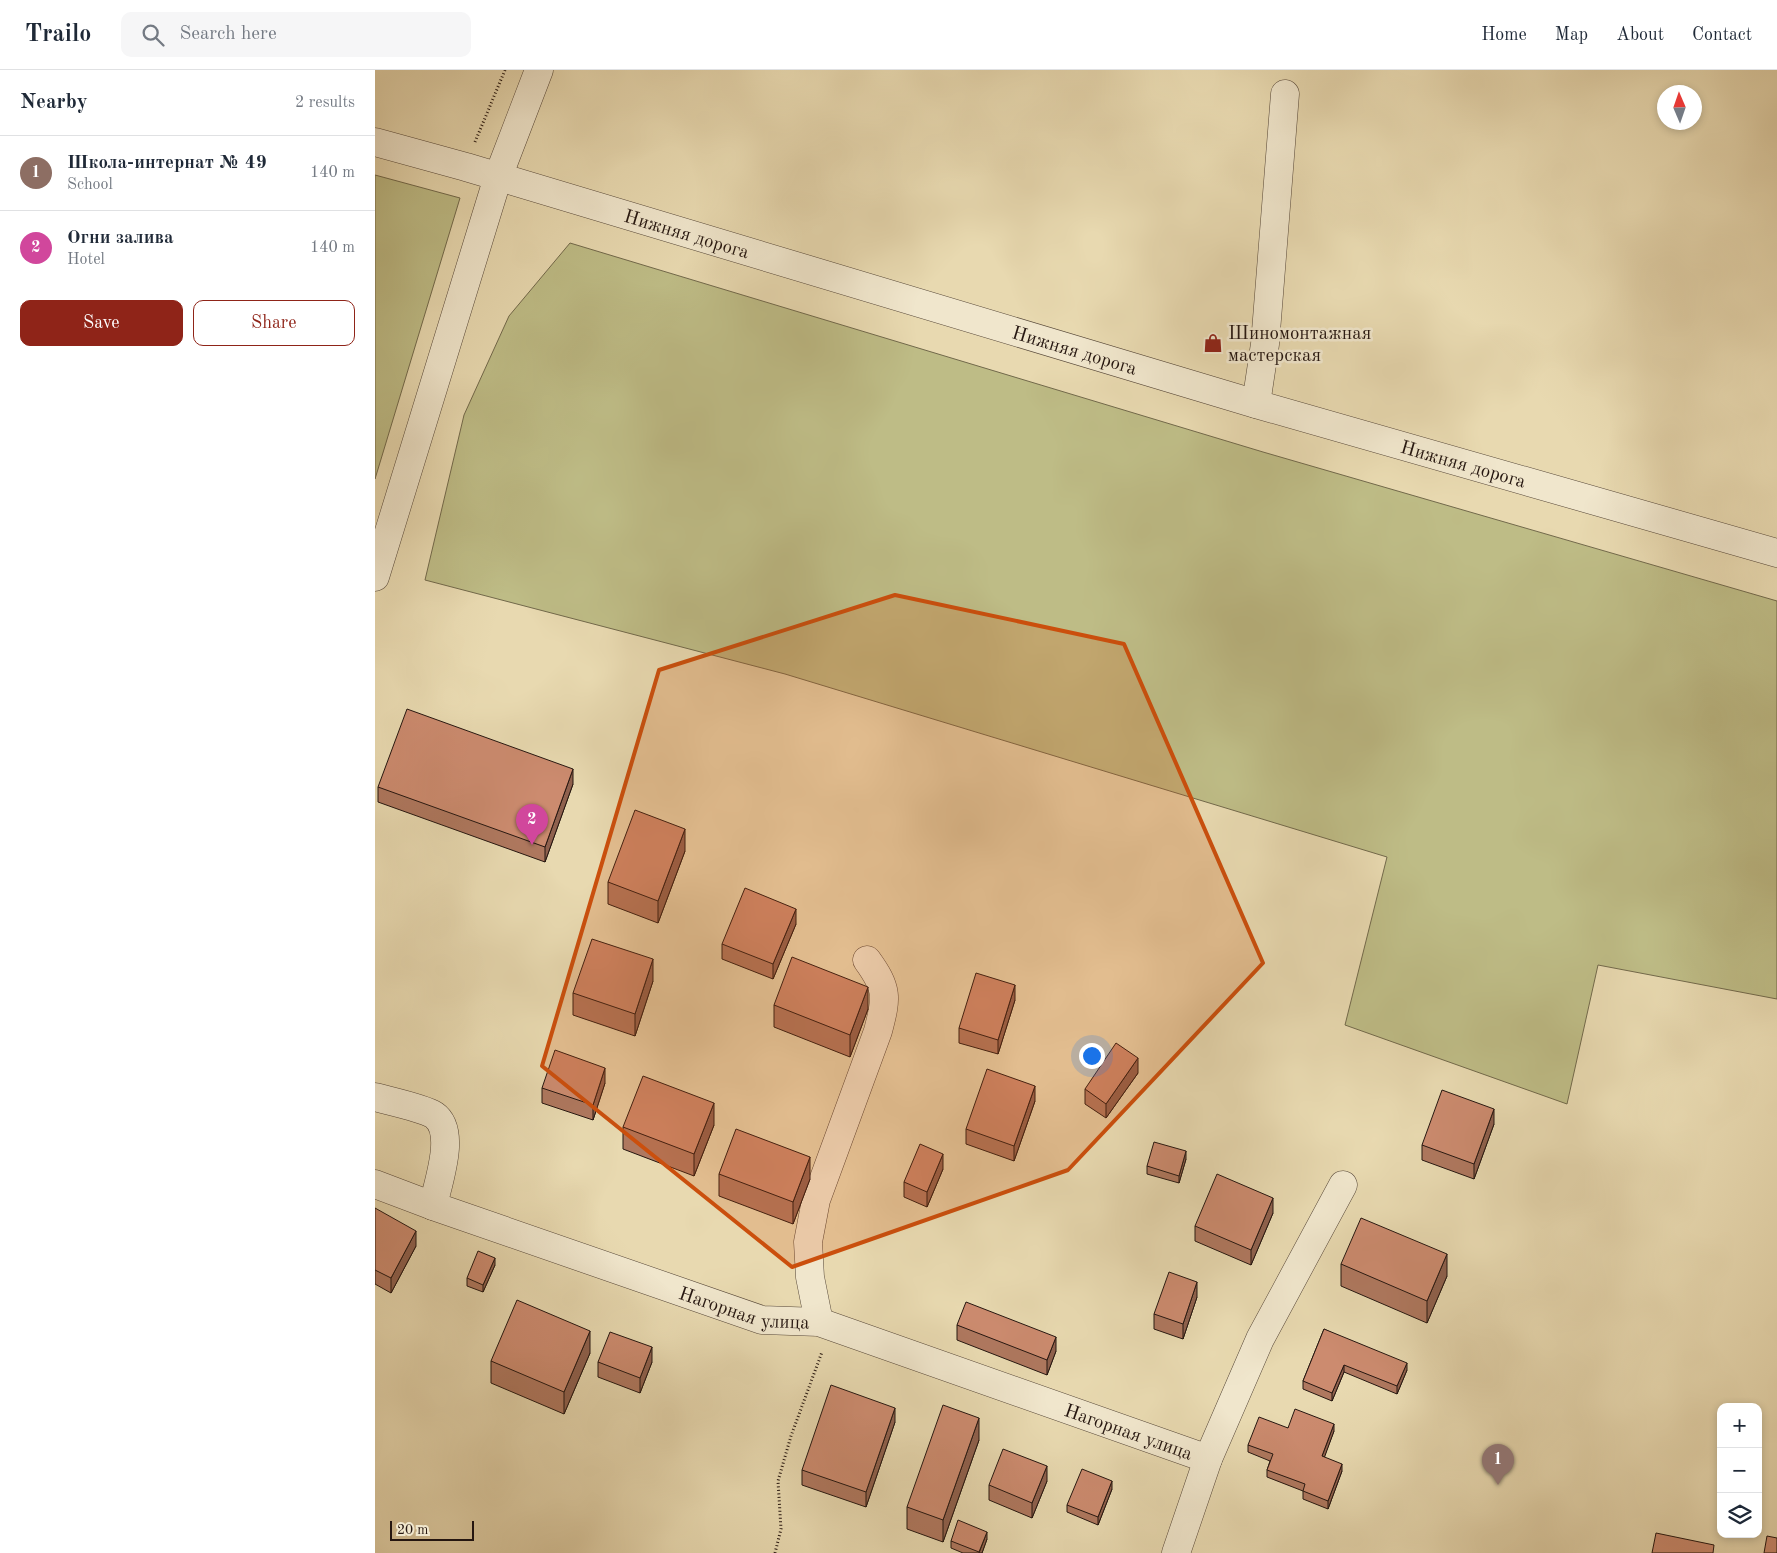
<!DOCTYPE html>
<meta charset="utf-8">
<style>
:root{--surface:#fff;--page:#f6f6f7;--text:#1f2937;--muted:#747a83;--line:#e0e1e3;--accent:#8f2418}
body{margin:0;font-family:"Old Standard TT",serif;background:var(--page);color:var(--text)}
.controls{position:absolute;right:15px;bottom:15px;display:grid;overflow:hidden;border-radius:10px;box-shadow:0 2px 8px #0003}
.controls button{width:45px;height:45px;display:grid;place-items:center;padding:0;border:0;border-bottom:1px solid var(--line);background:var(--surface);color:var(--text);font:25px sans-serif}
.compass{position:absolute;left:1282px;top:15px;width:45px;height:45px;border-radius:50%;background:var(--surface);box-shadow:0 2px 8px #0003;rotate:358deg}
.scale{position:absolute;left:15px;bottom:12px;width:84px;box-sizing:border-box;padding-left:5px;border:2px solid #251610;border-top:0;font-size:14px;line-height:18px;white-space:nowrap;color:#251610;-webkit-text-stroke:4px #f0e6cc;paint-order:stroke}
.you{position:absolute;left:716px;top:985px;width:18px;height:18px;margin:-12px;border:4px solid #fff;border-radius:50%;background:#1a73e8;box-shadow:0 0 0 8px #1a73e833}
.badge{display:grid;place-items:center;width:32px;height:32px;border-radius:50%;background:var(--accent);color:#fff;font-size:16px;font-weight:700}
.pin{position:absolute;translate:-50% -41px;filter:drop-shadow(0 1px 2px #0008)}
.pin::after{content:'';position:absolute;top:26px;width:18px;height:15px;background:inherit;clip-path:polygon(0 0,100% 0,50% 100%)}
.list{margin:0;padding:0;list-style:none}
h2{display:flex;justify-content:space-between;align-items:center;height:65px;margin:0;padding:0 20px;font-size:21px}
h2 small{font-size:16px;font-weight:400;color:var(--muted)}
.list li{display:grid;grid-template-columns:32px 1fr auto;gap:15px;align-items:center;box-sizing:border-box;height:75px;padding:0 20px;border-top:1px solid var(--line)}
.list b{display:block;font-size:19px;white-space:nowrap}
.list p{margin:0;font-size:16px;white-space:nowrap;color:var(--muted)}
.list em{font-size:16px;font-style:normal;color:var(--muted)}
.actions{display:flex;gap:10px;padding:15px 20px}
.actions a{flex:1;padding:11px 0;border:1px solid var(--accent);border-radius:10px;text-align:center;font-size:18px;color:var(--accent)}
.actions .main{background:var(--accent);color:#fff}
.icon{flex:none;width:28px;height:28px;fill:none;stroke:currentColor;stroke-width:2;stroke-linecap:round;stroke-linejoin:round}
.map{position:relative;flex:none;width:1402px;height:1483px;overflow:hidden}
header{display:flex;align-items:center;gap:30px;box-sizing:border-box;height:70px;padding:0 25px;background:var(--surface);border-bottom:1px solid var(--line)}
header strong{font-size:24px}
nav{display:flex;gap:28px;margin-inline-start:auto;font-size:18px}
.search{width:350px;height:45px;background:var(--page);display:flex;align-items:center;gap:12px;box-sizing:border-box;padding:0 18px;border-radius:10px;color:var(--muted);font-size:19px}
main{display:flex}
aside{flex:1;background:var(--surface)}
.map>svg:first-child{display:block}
</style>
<header>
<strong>Trailo</strong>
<div class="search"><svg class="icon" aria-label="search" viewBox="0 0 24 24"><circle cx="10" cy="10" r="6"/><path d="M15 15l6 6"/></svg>Search here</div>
<nav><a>Home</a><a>Map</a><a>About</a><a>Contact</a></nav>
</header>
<main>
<aside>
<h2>Nearby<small>2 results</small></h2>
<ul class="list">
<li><span class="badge" style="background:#8d6e63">1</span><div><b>Школа-интернат № 49</b><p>School</p></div><em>140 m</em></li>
<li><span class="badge" style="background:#d1479c">2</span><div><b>Огни залива</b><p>Hotel</p></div><em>140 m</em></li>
</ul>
<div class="actions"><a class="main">Save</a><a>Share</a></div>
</aside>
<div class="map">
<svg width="1402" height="1483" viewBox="0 0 1402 1483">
<rect width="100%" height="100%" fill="#e8d9b0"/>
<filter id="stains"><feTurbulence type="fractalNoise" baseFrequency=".004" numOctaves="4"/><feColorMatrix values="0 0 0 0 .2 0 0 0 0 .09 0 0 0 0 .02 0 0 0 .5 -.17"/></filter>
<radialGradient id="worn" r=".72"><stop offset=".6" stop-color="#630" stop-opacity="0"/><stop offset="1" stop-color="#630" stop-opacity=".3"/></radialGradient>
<g fill="#bebc86" stroke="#72694b">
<polygon points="0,105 85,128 0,409"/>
<polygon points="195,173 888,382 1402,531 1402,929 1223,895 1192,1034 970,955 1012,787 410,604 50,510 89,345 134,246"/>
</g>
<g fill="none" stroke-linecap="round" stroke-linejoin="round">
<g stroke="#564738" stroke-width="29">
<g id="minor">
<path id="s1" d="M0,72L91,97L881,334L1402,483"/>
<polyline points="881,334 890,274 910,24"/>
<polyline points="0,507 123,107 164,0"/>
<path id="s2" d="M0,1027C14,1031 48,1038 59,1045C82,1061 63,1112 58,1136L387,1250L444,1252L833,1389"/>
<polyline points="0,1114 58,1136"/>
<path d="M444,1252L435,1207L433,1172L441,1130L503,961C512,927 513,919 492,890"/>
<polyline points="801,1483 833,1389 885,1269 968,1115"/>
</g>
</g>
<g stroke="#251610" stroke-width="3" stroke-dasharray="1 2.5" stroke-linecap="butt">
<polyline points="100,72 130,0"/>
<polyline points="400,1483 406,1459 403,1411 416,1366 447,1282"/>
</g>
<use href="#minor" stroke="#f0e6cc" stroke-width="28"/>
</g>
<g fill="#af785f" stroke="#251610">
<polygon points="198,714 170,792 3,732 3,717"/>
<polygon points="310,781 283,853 233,834 233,812"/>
<polygon points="421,854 398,909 347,889 347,874"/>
<polygon points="278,911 260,966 198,945 198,923"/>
<polygon points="640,930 623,984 584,973 584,958"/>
<polygon points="399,935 493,939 475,987 399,957"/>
<polygon points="763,1003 731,1048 710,1034 710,1019"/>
<polygon points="230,1013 218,1050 167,1033 167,1018"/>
<polygon points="660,1031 639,1091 591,1074 591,1059"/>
<polygon points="1119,1054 1099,1109 1047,1090 1047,1075"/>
<polygon points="339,1055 319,1106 248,1079 248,1057"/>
<polygon points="811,1089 804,1113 772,1104 772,1096"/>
<polygon points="568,1099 552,1137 529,1127 529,1112"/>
<polygon points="344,1104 435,1109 418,1154 344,1126"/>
<polygon points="0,1138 41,1176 16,1223 0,1214"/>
<polygon points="898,1143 876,1195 820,1171 820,1156"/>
<polygon points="966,1194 1072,1206 1052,1253 966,1216"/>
<polygon points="120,1195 108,1222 92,1216 92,1208"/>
<polygon points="822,1227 808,1269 779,1259 779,1244"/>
<polygon points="582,1255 681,1281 672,1305 582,1270"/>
<polygon points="949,1259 1032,1300 1022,1324 969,1302 957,1331 928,1319 928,1311"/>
<polygon points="215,1283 189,1344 116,1313 116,1291"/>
<polygon points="223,1292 277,1292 265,1323 223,1307"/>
<polygon points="520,1352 491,1437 427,1415 427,1400"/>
<polygon points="913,1358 959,1361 949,1387 967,1401 953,1439 928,1429 928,1421 892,1407 892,1400 895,1391 873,1382 873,1375"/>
<polygon points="604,1370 568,1472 532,1459 532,1437"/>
<polygon points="672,1411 657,1448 614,1430 614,1415"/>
<polygon points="737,1419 723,1455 692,1442 692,1435"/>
<polygon points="612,1469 607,1483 588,1483 576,1478 576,1471"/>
</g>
<g fill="#8f614e" stroke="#251610">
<polygon points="198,699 198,714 170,792 170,777"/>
<polygon points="310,759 310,781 283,853 283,831"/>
<polygon points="421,839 421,854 398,909 398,894"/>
<polygon points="278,889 278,911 260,966 260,944"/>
<polygon points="640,915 640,930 623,984 623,970"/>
<polygon points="493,917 493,939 475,987 475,965"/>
<polygon points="763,988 763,1003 731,1048 731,1034"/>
<polygon points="230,998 230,1013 218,1050 218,1035"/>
<polygon points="660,1016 660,1031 639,1091 639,1076"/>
<polygon points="339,1033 339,1055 319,1106 319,1084"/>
<polygon points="1119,1039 1119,1054 1099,1109 1099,1094"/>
<polygon points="811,1081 811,1089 804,1113 804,1106"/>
<polygon points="568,1084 568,1099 552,1137 552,1122"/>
<polygon points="435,1087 435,1109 418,1154 418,1132"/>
<polygon points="898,1128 898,1143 876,1195 876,1180"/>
<polygon points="41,1161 41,1176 16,1223 16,1208"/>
<polygon points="1072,1184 1072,1206 1052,1253 1052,1231"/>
<polygon points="120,1188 120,1195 108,1222 108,1215"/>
<polygon points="822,1212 822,1227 808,1269 808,1254"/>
<polygon points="215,1261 215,1283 189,1344 189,1322"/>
<polygon points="681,1267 681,1281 672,1305 672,1290"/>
<polygon points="277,1277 277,1292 265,1323 265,1308"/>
<polygon points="1032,1293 1032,1300 1022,1324 1022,1316"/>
<polygon points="969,1295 969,1302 957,1331 957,1323"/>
<polygon points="520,1338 520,1352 491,1437 491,1422"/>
<polygon points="604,1348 604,1370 568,1472 568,1450"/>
<polygon points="959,1354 959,1361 947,1394 947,1386"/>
<polygon points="967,1394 967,1401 953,1439 953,1431"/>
<polygon points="672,1396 672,1411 657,1448 657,1433"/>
<polygon points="737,1411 737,1419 723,1455 723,1447"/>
<polygon points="612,1462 612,1469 607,1483 604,1483"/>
</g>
<g fill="#cc8b6f" stroke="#251610">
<polygon points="32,639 198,699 170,777 3,717"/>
<polygon points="260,740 310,759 283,831 233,812"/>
<polygon points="370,818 421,839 398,894 347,874"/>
<polygon points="217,869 278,889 260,944 198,923"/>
<polygon points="417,887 493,917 475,965 399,935"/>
<polygon points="601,903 640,915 623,970 584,958"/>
<polygon points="741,973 763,988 731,1034 710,1019"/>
<polygon points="180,980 230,998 218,1035 167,1018"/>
<polygon points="612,999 660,1016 639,1076 591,1059"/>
<polygon points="268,1006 339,1033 319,1084 248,1057"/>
<polygon points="1067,1020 1119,1039 1099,1094 1047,1075"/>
<polygon points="361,1059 435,1087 418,1132 344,1104"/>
<polygon points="779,1072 811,1081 804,1106 772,1096"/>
<polygon points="545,1074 568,1084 552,1122 529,1112"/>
<polygon points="842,1104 898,1128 876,1180 820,1156"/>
<polygon points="0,1138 41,1161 16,1208 0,1200"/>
<polygon points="986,1148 1072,1184 1052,1231 966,1194"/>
<polygon points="103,1181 120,1188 108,1215 92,1208"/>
<polygon points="794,1202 822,1212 808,1254 779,1244"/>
<polygon points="142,1230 215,1261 189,1322 116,1291"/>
<polygon points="591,1232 681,1267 672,1290 582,1255"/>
<polygon points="949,1259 1032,1293 1022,1316 969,1295 957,1323 928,1311"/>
<polygon points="235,1262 277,1277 265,1308 223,1292"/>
<polygon points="456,1315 520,1338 491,1422 427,1400"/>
<polygon points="568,1335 604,1348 568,1450 532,1437"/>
<polygon points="920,1339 959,1354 947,1386 967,1394 953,1431 928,1421 930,1414 892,1400 898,1384 873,1375 884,1347 913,1358"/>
<polygon points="628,1379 672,1396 657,1433 614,1415"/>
<polygon points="707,1399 737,1411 723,1447 692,1435"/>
<polygon points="583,1450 612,1462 604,1482 576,1471"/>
<polygon points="1281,1463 1339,1475 1338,1483 1277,1483"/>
<polygon points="1392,1466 1402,1468 1402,1483 1389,1483"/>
</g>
<path fill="#cb4f0d" fill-opacity="0.2" stroke="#cb4f0d" stroke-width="4" stroke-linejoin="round" d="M520,525L749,574L888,893L693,1100L417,1197L167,996L284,600Z"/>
<defs>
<g id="shop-bare" transform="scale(1.5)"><path d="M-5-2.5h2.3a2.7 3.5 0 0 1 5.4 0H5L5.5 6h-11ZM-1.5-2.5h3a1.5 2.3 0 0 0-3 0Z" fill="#8f2418" stroke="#f0e6cc" stroke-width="2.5" paint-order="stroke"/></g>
</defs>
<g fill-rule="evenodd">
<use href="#shop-bare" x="838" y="273"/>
</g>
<g text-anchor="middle" stroke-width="5" stroke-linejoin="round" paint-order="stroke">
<g font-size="19" fill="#251610" stroke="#f0e6cc">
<text dy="7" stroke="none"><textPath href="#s1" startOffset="325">Нижняя дорога</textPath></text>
<text dy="7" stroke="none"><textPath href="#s1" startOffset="730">Нижняя дорога</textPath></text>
<text dy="7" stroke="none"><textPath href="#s1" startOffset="1135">Нижняя дорога</textPath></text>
<text dy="7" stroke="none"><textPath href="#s2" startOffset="486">Нагорная улица</textPath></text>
<text dy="7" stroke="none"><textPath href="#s2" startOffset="891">Нагорная улица</textPath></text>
</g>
<g font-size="19" fill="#251610" stroke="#f0e6cc" text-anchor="start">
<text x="853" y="269">Шиномонтажная<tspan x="853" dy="22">мастерская</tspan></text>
</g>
</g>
<rect width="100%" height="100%" filter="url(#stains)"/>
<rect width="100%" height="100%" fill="url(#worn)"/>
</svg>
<div class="controls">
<button>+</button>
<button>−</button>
<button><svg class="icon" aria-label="layers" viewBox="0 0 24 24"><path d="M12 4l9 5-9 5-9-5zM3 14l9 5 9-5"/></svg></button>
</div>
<svg class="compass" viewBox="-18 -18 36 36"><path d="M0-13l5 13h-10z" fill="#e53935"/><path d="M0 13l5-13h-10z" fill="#747a83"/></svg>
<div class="scale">20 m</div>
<div class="you"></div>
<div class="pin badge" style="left:1123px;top:1415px;background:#8d6e63">1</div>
<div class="pin badge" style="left:157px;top:775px;background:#d1479c">2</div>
</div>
</main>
